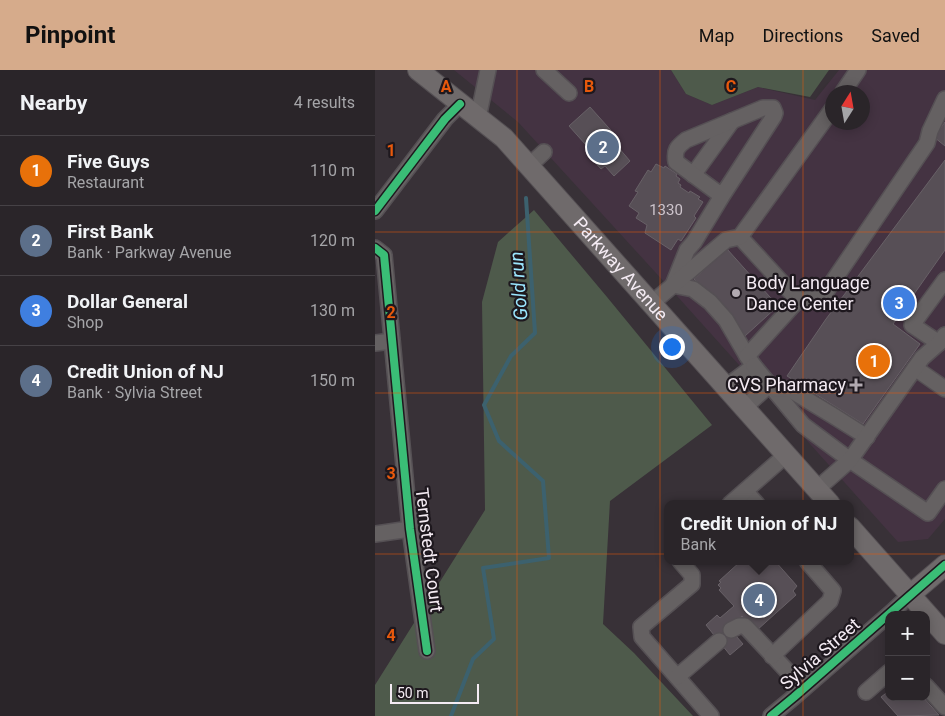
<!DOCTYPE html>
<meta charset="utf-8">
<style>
:root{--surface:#2a2529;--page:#363135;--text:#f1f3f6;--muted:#a5a5a8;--line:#464246;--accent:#d6ab8b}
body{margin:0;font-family:Roboto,sans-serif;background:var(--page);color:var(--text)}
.controls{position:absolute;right:15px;bottom:15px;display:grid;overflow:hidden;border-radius:10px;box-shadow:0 2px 12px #0003}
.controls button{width:45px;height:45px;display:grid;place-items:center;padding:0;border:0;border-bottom:1px solid var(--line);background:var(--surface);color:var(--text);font:25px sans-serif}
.compass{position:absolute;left:450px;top:15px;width:45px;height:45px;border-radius:50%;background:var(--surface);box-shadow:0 2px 12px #0003;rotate:11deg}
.scale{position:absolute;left:15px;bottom:12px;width:89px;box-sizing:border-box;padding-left:5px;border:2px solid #f4ebf3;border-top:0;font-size:14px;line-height:18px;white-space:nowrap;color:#f4ebf3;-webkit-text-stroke:4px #1e181e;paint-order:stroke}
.you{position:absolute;left:296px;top:276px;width:18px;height:18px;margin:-12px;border:4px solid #fff;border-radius:50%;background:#1a73e8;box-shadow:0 0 0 8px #1a73e833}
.badge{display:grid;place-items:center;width:32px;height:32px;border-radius:50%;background:var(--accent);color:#fff;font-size:16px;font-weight:700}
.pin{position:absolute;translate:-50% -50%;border:2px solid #fff;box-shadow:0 1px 5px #0006}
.popup{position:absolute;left:289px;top:430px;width:190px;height:65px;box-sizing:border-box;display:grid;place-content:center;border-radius:10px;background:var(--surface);filter:drop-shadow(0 1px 4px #0005);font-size:16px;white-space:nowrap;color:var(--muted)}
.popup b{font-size:19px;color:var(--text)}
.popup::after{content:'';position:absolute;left:50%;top:100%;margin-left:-10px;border:10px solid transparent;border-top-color:var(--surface)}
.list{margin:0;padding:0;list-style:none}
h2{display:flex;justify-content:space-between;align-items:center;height:65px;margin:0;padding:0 20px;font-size:21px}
h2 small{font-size:16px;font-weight:400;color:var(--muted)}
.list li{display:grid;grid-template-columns:32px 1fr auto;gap:15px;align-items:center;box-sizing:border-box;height:70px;padding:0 20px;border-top:1px solid var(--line)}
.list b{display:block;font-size:19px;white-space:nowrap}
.list p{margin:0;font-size:16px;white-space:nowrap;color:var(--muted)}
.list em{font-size:16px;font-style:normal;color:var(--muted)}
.map{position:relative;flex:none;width:570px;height:646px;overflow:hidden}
header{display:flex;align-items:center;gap:30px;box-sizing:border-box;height:70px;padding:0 25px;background:var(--accent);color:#111}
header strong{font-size:24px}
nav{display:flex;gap:28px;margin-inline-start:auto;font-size:18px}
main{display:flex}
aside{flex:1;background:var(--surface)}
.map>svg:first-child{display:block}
</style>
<header>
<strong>Pinpoint</strong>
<nav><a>Map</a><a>Directions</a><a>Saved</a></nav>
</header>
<main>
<aside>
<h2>Nearby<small>4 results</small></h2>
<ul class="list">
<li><span class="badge" style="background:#e8710a">1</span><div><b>Five Guys</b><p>Restaurant</p></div><em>110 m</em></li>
<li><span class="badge" style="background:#5c6f8a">2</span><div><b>First Bank</b><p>Bank · Parkway Avenue</p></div><em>120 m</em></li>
<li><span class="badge" style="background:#3f7fe0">3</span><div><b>Dollar General</b><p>Shop</p></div><em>130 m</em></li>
<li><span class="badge" style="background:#5c6f8a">4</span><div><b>Credit Union of NJ</b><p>Bank · Sylvia Street</p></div><em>150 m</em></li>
</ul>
</aside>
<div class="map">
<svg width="570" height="646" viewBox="0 0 570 646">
<rect width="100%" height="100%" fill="#383137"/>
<path fill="#443342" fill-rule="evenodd" d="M79,0H296L311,24L337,35L383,17L440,30L464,0H570V449L553,469L523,472L302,226L143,52ZM458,22H488V52H458Z"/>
<g fill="#4e5a4b">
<polygon points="296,0 454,0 435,27 383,17 337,35 311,24"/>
<polygon points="159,140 232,227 337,355 235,431 228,554 259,583 318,646 0,646 0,615 110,440 107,232 123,172"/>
</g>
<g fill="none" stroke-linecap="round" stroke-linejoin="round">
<polyline stroke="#3c616e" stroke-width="4" points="76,646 98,589 119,569 108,498 174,488 168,411 124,371 109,335 136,286 160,263 151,128"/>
</g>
<g fill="#574f56" stroke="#686167">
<polygon points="215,37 241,66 237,70 255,91 239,106 230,96 226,99 215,87 219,84 194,56"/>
<polygon points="570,52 570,76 559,67"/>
<polygon points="570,90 570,180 518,254 545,274 488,354 412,306 451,249"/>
<polygon points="281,94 289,98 290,96 302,104 301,106 305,109 303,113 306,115 305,117 314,123 315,121 325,127 323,129 328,132 319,146 321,148 306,171 303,169 296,180 270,163 272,155 261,148 264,143 254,136 263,122 260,121 273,100 276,102"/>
<polygon points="352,179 403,236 370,266 319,209"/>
<polygon points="366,491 400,491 422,516 418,521 421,525 381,561 367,546 354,558 368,574 355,585 331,555 342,545 345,548 359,536 344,520 346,518 343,515 346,512 344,511"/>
<polygon points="514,621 514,627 548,627 564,645 523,646 506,627"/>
</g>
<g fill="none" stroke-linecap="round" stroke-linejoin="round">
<g stroke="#555054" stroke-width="18">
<g id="minor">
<polyline points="169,0 194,23"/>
<polyline points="468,22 483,0"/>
<polyline points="103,48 113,0"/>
<polyline points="154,96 169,82"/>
<polyline points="318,105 357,51"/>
<path d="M347,126L301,92C299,80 302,77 311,70L388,38H398L400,43L399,46L347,126L319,172L312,180L298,215L318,219L335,232L351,250L372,286L379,296L351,317"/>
<polyline points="0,141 70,49 85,34"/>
<polyline points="365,167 423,230"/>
<polyline points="0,178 9,185 35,459 52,581"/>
<polyline points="276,234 351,170 365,167 458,38"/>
<polyline points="0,273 17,271"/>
<polyline points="564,273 537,255 570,210"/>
<polyline points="372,286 423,230 446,229 552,73 555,61 570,29"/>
<polyline points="379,296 428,355 475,390 553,443 570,419"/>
<polyline points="540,298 570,319"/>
<polyline points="398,319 414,319 457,345 492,367"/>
<polyline points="369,338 394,315"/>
<polyline points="442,419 475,390 547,288 564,273 570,265"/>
<polyline points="370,421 382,434"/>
<polyline points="355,434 411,385"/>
<polyline points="0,464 35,459"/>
<polyline points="305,491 317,505 317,514 266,557 267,567 336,646"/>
<polyline points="356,560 364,556 370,556 428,618"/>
<polyline points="397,586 455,531 458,521 432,491"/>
<polyline points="302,607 344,571"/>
<polyline points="551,616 570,637"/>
<polyline points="491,622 514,602"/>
<polyline points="396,646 419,627 518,541 536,524"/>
</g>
</g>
<g stroke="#555054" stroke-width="22">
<g id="major">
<path id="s1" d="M43,0L129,68L455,434"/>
<polyline points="475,457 570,564"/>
<polyline points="536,524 570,495"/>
</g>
</g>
<use href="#minor" stroke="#656162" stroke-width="15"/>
<use href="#major" stroke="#6f6a6b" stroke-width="20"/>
<g stroke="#1e181e" stroke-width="11">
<g id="cycleway">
<polyline points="0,141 70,49 85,34"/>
<polyline points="0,178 9,185 35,459 52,581"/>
<polyline points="396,646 419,627 570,495"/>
</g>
</g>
<use href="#cycleway" stroke="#3abd76" stroke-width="8"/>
</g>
<path fill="none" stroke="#e8590c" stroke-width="1" stroke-opacity="0.55" d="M142,0V646M285,0V646M428,0V646M0,162H570M0,323H570M0,484H570"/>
<g fill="#b2aab1" stroke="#1e181e" stroke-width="2">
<circle cx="361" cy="223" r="5"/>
<path d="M478.5 307.5h5v5h5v5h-5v5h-5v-5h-5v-5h5z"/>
</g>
<g text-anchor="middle" stroke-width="4.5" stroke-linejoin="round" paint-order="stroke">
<g font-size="15" fill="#cdc4cc">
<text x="291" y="145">1330</text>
</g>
<g font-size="18" fill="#f4ebf3" stroke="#1e181e">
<text dy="6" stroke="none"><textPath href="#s1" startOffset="285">Parkway Avenue</textPath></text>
<text transform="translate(54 480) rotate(83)" y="6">Ternstedt Court</text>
<text transform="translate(445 584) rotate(-41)" y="6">Sylvia Street</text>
</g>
<g font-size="18" fill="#f4ebf3" stroke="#1e181e" text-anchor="start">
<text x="371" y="219">Body Language<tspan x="371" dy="21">Dance Center</tspan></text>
<text x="471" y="321" text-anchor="end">CVS Pharmacy</text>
</g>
<g font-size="19" font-style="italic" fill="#9be6fe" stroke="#1e181e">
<text transform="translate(143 216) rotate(-94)" y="7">Gold run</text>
</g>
</g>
<g font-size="16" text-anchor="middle" font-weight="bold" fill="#e8590c" stroke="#1e181e" stroke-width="4.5" stroke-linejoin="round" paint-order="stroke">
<text x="71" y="22">A</text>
<text x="214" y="22">B</text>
<text x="356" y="22">C</text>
<text x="16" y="86">1</text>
<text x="16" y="248">2</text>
<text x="16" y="409">3</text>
<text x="16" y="571">4</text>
</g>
</svg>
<div class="controls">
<button>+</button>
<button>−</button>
</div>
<svg class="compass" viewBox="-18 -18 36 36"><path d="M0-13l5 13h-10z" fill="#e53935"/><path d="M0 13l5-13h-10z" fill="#a5a5a8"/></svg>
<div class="scale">50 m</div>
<div class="you"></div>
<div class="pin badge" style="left:499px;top:291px;background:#e8710a">1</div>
<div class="pin badge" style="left:228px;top:77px;background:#5c6f8a">2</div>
<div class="pin badge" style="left:524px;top:233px;background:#3f7fe0">3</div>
<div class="pin badge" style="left:384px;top:530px;background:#5c6f8a">4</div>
<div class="popup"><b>Credit Union of NJ</b>Bank</div>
</div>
</main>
